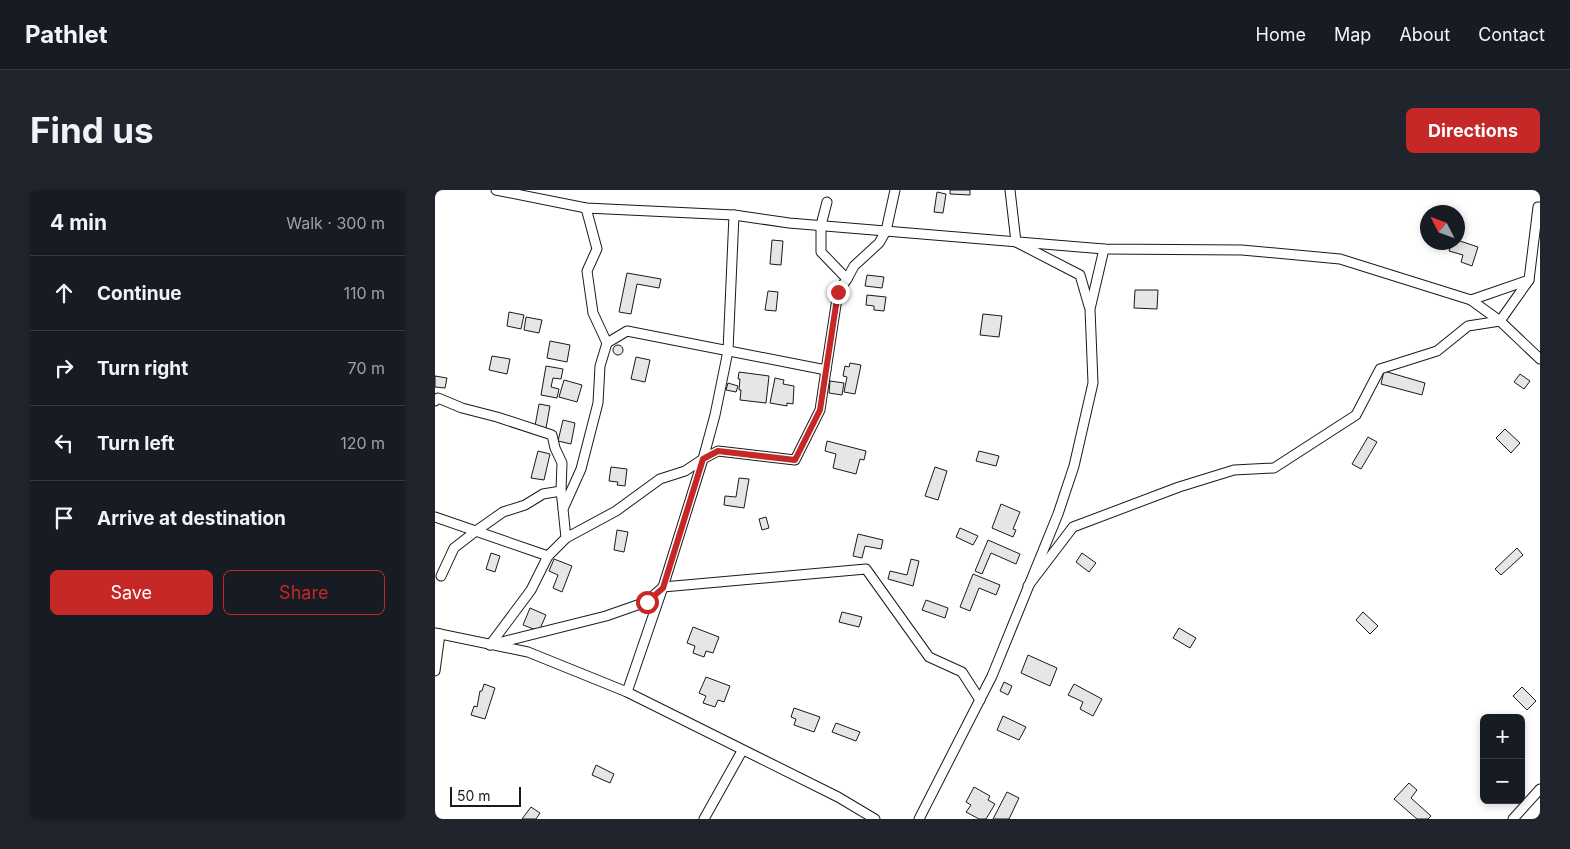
<!DOCTYPE html>
<meta charset="utf-8">
<style>
:root{--surface:#171b24;--page:#20242c;--text:#f1f3f6;--muted:#9ea1a6;--line:#363941;--accent:#c62828}
body{margin:0;font-family:Inter,sans-serif;background:var(--page);color:var(--text)}
.controls{position:absolute;right:15px;bottom:15px;display:grid;overflow:hidden;border-radius:8px;box-shadow:0 2px 8px #0003}
.controls button{width:45px;height:45px;display:grid;place-items:center;padding:0;border:0;border-bottom:1px solid var(--line);background:var(--surface);color:var(--text);font:25px sans-serif}
.compass{position:absolute;left:985px;top:15px;width:45px;height:45px;border-radius:50%;background:var(--surface);box-shadow:0 2px 8px #0003;rotate:312deg}
.scale{position:absolute;left:15px;bottom:12px;width:71px;box-sizing:border-box;padding-left:5px;border:2px solid #1a1a1a;border-top:0;font-size:14px;line-height:18px;white-space:nowrap;color:#1a1a1a;-webkit-text-stroke:4px #fff;paint-order:stroke}
.stop{position:absolute;width:15px;height:15px;margin:-11px;border:4px solid #c62828;border-radius:50%;background:#fff}
.stop.end{background:#c62828;border-color:#fff;box-shadow:0 1px 5px #0008}
.list{margin:0;padding:0;list-style:none}
h2{display:flex;justify-content:space-between;align-items:center;height:65px;margin:0;padding:0 20px;font-size:21px}
h2 small{font-size:16px;font-weight:400;color:var(--muted)}
.list li{display:grid;grid-template-columns:32px 1fr auto;gap:15px;align-items:center;box-sizing:border-box;height:75px;padding:0 20px;border-top:1px solid var(--line)}
.list b{display:block;font-size:19px;white-space:nowrap}
.list em{font-size:16px;font-style:normal;color:var(--muted)}
.actions{display:flex;gap:10px;padding:15px 20px}
.actions a{flex:1;padding:11px 0;border:1px solid var(--accent);border-radius:8px;text-align:center;font-size:18px;color:var(--accent)}
.actions .main{background:var(--accent);color:#fff}
.icon{flex:none;width:28px;height:28px;fill:none;stroke:currentColor;stroke-width:2;stroke-linecap:round;stroke-linejoin:round}
.map{position:relative;flex:none;width:1105px;height:629px;overflow:hidden;border-radius:8px}
header{display:flex;align-items:center;gap:30px;box-sizing:border-box;height:70px;padding:0 25px;background:var(--surface);border-bottom:1px solid var(--line)}
header strong{font-size:24px}
nav{display:flex;gap:28px;margin-inline-start:auto;font-size:18px}
.intro{display:flex;align-items:center;justify-content:space-between;box-sizing:border-box;height:120px;padding:0 30px}
h1{margin:0;font-size:35px}
.button{padding:12px 22px;border-radius:8px;background:var(--accent);color:#fff;font-size:18px;font-weight:700}
main{display:flex;gap:30px;padding:0 30px}
aside{flex:1;background:var(--surface);border-radius:8px;box-shadow:0 2px 8px #0003}
.map>svg:first-child{display:block}
</style>
<header>
<strong>Pathlet</strong>
<nav><a>Home</a><a>Map</a><a>About</a><a>Contact</a></nav>
</header>
<div class="intro"><h1>Find us</h1><a class="button">Directions</a></div>
<main>
<aside>
<h2>4 min<small>Walk · 300 m</small></h2>
<ul class="list">
<li><svg class="icon" aria-label="ahead" viewBox="0 0 24 24"><path d="M12 20V5M6 11l6-6 6 6"/></svg><div><b>Continue</b></div><em>110 m</em></li>
<li><svg class="icon" aria-label="right" viewBox="0 0 24 24"><path d="M7 20v-9h11M14 6l5 5-5 5"/></svg><div><b>Turn right</b></div><em>70 m</em></li>
<li><svg class="icon" aria-label="left" viewBox="0 0 24 24"><path d="M17 20v-9H6M10 6l-5 5 5 5"/></svg><div><b>Turn left</b></div><em>120 m</em></li>
<li><svg class="icon" aria-label="arrive" viewBox="0 0 24 24"><path d="M6 21V4h12l-3 4 3 4H6"/></svg><div><b>Arrive at destination</b></div></li>
</ul>
<div class="actions"><a class="main">Save</a><a>Share</a></div>
</aside>
<div class="map">
<svg width="1105" height="629" viewBox="0 0 1105 629">
<rect width="100%" height="100%" fill="#fff"/>
<g fill="#e6e6e6" stroke="#1a1a1a">
<polygon points="515,0 535,0 535,5 515,4"/>
<polygon points="502,2 511,4 508,23 499,22"/>
<polygon points="337,50 348,51 346,75 335,74"/>
<polygon points="1022,50 1043,57 1037,76 1026,72 1028,65 1014,61 1017,52 1022,52"/>
<polygon points="192,83 226,89 224,98 202,94 196,124 184,122"/>
<polygon points="432,85 449,87 447,98 430,96"/>
<polygon points="700,100 723,100 722,119 699,118"/>
<polygon points="333,101 343,102 341,121 330,120"/>
<polygon points="432,105 451,107 449,121 439,120 439,116 431,115"/>
<polygon points="74,122 89,125 86,139 72,136"/>
<polygon points="548,124 567,126 564,147 545,145"/>
<polygon points="91,127 107,130 104,143 89,140"/>
<polygon points="115,151 135,155 132,172 112,168"/>
<circle cx="183" cy="160" r="5"/>
<polygon points="57,166 75,169 72,184 54,180"/>
<polygon points="201,167 215,170 210,192 196,189"/>
<polygon points="415,173 426,175 420,204 409,202 412,187 408,186 410,176 414,177"/>
<polygon points="111,176 128,179 126,189 118,188 116,197 124,199 122,208 106,205"/>
<polygon points="949,181 990,193 987,205 946,194"/>
<polygon points="304,182 334,186 331,213 305,210 306,200 304,200 305,189 303,189"/>
<polygon points="1085,184 1095,191 1089,199 1079,192"/>
<polygon points="0,186 12,188 10,198 0,197"/>
<polygon points="340,188 349,190 348,194 359,196 358,214 352,213 352,216 335,213"/>
<polygon points="129,190 147,195 142,212 124,207"/>
<polygon points="395,191 409,193 407,205 394,203"/>
<polygon points="293,193 303,196 301,202 291,200"/>
<polygon points="104,214 115,216 111,238 100,236"/>
<polygon points="128,230 140,233 136,254 123,251"/>
<polygon points="1070,239 1085,253 1076,263 1061,248"/>
<polygon points="933,247 942,252 926,279 917,274"/>
<polygon points="392,251 431,261 429,270 425,269 421,284 398,278 401,264 390,261"/>
<polygon points="103,261 115,264 109,290 96,288"/>
<polygon points="544,261 564,266 561,276 541,271"/>
<polygon points="176,277 192,279 190,296 182,295 183,292 174,291"/>
<polygon points="500,277 512,281 503,310 490,306"/>
<polygon points="304,288 314,289 309,318 289,315 290,306 301,307"/>
<polygon points="566,314 585,322 578,339 581,340 578,347 557,338"/>
<polygon points="331,327 334,338 327,340 324,329"/>
<polygon points="525,338 543,346 538,355 521,347"/>
<polygon points="182,340 193,342 189,362 179,360"/>
<polygon points="423,344 448,350 446,359 430,356 427,368 418,366"/>
<polygon points="553,350 585,364 581,374 556,363 547,384 540,381"/>
<polygon points="1082,358 1088,365 1066,385 1060,379"/>
<polygon points="56,363 65,366 60,382 51,379"/>
<polygon points="647,363 661,373 654,382 641,372"/>
<polygon points="119,369 137,376 127,402 118,398 123,385 114,381"/>
<polygon points="476,369 484,371 478,396 453,389 455,381 472,385"/>
<polygon points="538,384 565,395 561,405 544,398 535,421 525,417"/>
<polygon points="491,410 513,418 510,428 487,420"/>
<polygon points="95,418 111,425 104,441 88,435"/>
<polygon points="407,422 427,427 424,437 404,432"/>
<polygon points="928,422 943,436 935,444 921,430"/>
<polygon points="258,437 284,447 278,463 271,461 269,467 258,463 260,456 252,453"/>
<polygon points="744,438 761,448 755,458 738,448"/>
<polygon points="593,465 622,478 615,496 586,483"/>
<polygon points="271,487 295,496 289,512 283,510 280,517 268,513 271,506 264,503"/>
<polygon points="569,492 577,496 573,505 565,501"/>
<polygon points="49,494 60,498 50,529 36,525 39,516 42,517 45,501 47,501"/>
<polygon points="639,494 667,509 658,526 645,519 648,512 633,505"/>
<polygon points="1087,497 1101,511 1092,520 1078,506"/>
<polygon points="359,518 385,527 379,542 359,535 361,529 356,527"/>
<polygon points="568,526 591,537 584,550 562,540"/>
<polygon points="401,533 425,542 421,551 397,542"/>
<polygon points="161,575 179,584 175,593 157,585"/>
<polygon points="974,593 982,600 976,608 996,626 993,629 982,629 959,609"/>
<polygon points="539,597 555,606 553,610 560,614 551,629 544,629 531,622 536,615 531,612"/>
<polygon points="572,602 584,608 574,629 558,629"/>
<polygon points="96,617 105,623 101,629 87,629"/>
</g>
<g fill="none" stroke-linecap="round" stroke-linejoin="round">
<g stroke="#1a1a1a" stroke-width="11">
<g id="street">
<polyline points="61,0 151,18 299,25 354,33 669,59 807,60 905,69 1036,110 1065,131 1105,169"/>
<polyline points="575,0 581,52 645,85 654,116"/>
<polyline points="151,18 162,59 152,81 158,123 172,153"/>
<polyline points="412,89 419,76 444,53 451,41 460,0"/>
<polyline points="1036,110 1094,90 1103,17 1105,17"/>
<polyline points="391,180 403,102 412,89 386,62 386,35 392,12"/>
<polyline points="0,211 3,208 27,218 62,227 117,245 120,258 127,273 126,301 128,318"/>
<polyline points="0,327 113,366"/>
<polyline points="6,386 19,358 41,341 68,322 90,315 108,304 126,301"/>
<polyline points="593,396 638,337 744,297 799,280 839,278 921,225 945,179 1002,161 1033,136 1065,131 1094,90"/>
<polyline points="0,443 93,462 192,502 403,607 440,629"/>
<polyline points="55,455 96,400 113,366 131,348 181,321 225,289 250,281 268,269 283,261 360,270 385,220 391,180 192,141 172,153 165,176 163,213 146,279 128,319 131,348"/>
<polyline points="55,455 171,426 211,412 228,397 431,379 494,467 527,482 545,510"/>
<polyline points="0,481 5,444"/>
<polyline points="192,502 228,397 268,269 280,225 293,161 299,25"/>
<polyline points="269,629 307,561"/>
<polyline points="484,629 557,486 623,324 639,276 658,193 655,119 669,59"/>
<polyline points="1078,629 1105,599"/>
</g>
</g>
<use href="#street" stroke="#fff" stroke-width="9"/>
</g>
<g fill="none" stroke-linecap="round" stroke-linejoin="round">
<polyline stroke="#c62828" stroke-width="6" points="212,412 228,398 268,269 283,261 360,270 385,220 403,102"/>
</g>
</svg>
<div class="controls">
<button>+</button>
<button>−</button>
</div>
<svg class="compass" viewBox="-18 -18 36 36"><path d="M0-13l5 13h-10z" fill="#e53935"/><path d="M0 13l5-13h-10z" fill="#9ea1a6"/></svg>
<div class="scale">50 m</div>
<div class="stop" style="left:212px;top:412px"></div>
<div class="stop end" style="left:403px;top:102px"></div>
</div>
</main>
